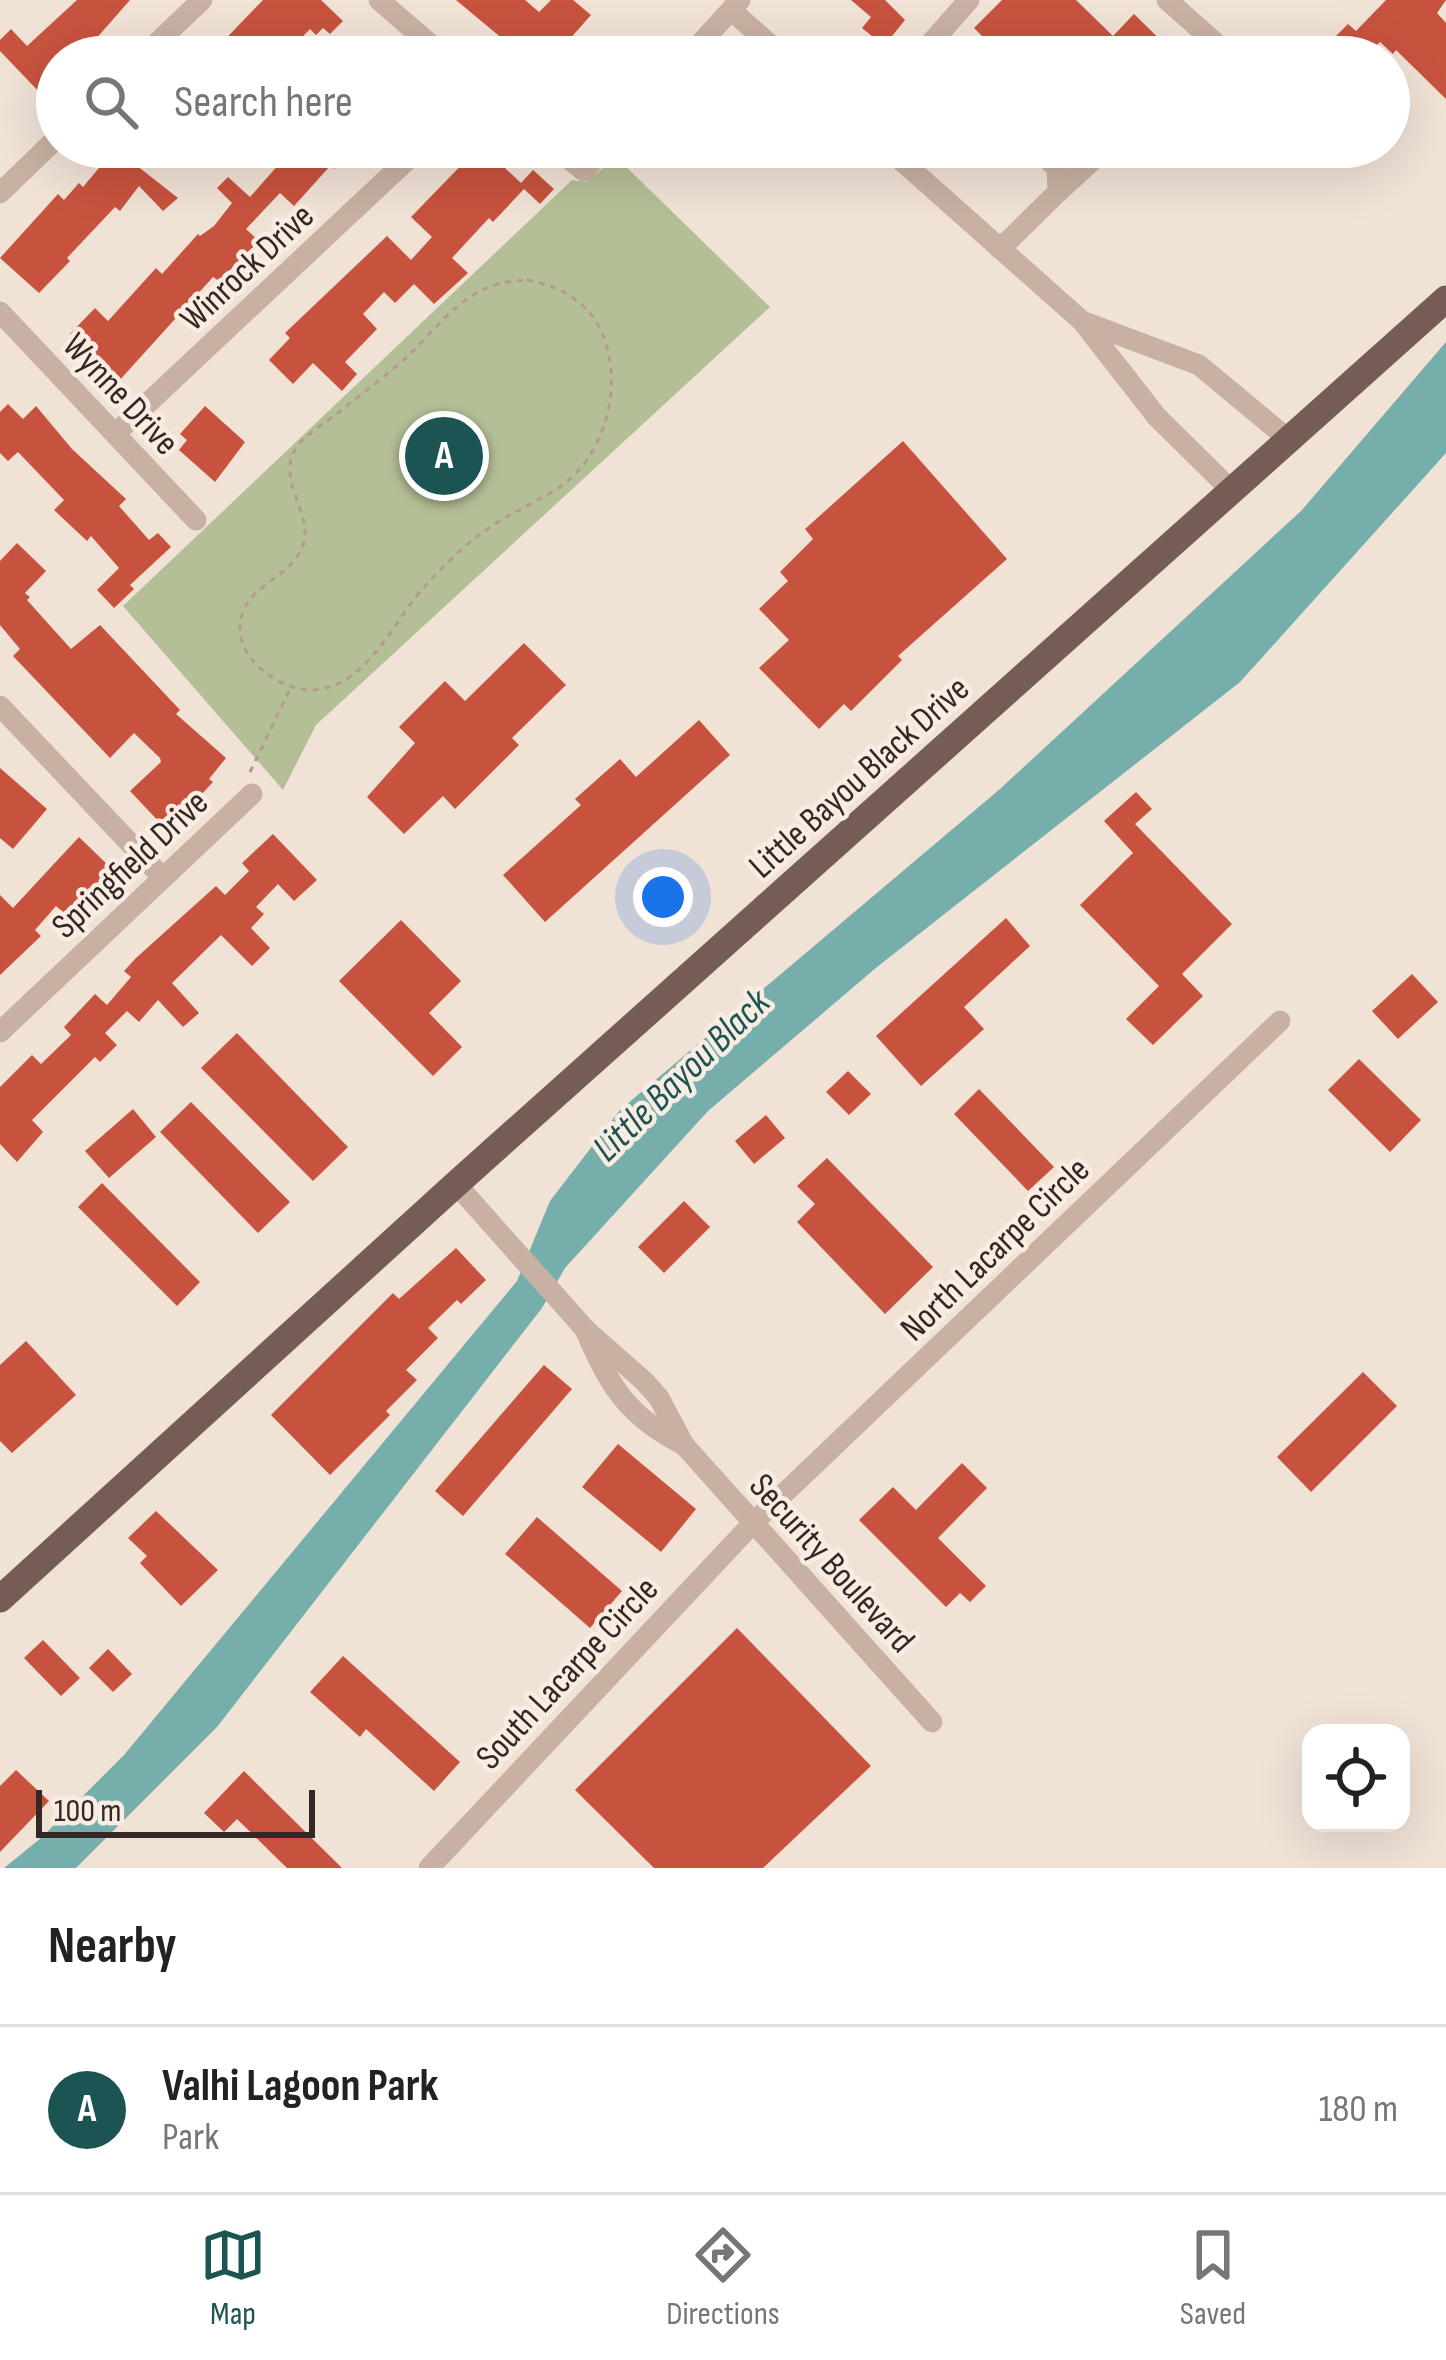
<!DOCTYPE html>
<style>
:root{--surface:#fff;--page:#f2f2f2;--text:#222;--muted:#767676;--line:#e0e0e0;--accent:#1b5453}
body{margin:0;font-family:"Sofia Sans Condensed",sans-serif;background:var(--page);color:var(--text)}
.controls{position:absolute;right:36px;bottom:36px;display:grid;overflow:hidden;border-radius:24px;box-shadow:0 12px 48px #0002}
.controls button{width:108px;height:108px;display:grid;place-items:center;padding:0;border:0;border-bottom:3px solid var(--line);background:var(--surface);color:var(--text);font:60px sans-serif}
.scale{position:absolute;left:36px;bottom:30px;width:279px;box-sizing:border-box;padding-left:12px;border:6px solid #332825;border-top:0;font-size:33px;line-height:42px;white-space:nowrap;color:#332825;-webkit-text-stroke:9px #f9ece2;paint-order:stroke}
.you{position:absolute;left:663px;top:897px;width:42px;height:42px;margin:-30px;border:9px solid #fff;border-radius:50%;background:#1a73e8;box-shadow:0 0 0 18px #1a73e833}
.badge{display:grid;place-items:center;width:78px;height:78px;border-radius:50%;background:var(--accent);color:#fff;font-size:39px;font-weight:700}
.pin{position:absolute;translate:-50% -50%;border:6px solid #fff;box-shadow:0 3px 12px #0006}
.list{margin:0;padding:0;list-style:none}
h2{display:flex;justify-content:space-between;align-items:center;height:156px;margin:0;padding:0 48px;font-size:51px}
h2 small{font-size:39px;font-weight:400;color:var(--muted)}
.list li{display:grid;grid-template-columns:78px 1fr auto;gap:36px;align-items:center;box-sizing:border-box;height:168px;padding:0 48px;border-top:3px solid var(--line)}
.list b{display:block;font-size:45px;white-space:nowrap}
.list p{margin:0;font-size:39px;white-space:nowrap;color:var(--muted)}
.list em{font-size:39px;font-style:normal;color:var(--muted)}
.icon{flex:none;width:66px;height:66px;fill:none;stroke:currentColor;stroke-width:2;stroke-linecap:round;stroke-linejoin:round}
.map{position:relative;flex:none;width:1446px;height:1868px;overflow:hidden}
.search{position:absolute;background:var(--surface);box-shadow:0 12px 48px #0002;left:36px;right:36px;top:36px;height:132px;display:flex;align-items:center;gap:30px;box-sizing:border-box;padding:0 42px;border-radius:66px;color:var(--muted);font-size:45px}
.sheet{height:324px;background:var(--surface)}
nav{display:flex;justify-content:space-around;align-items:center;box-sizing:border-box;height:168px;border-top:3px solid var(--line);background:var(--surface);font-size:33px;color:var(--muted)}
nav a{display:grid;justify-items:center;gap:6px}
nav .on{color:var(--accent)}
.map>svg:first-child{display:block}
</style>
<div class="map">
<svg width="1446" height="1868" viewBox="0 0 1446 1868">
<rect width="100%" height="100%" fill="#f1e2d6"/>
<polygon fill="#b5bf97" points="616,157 770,307 316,725 283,790 123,606 572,180 586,182"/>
<polygon fill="#75aeab" points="1446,342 1446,453 1240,682 877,967 708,1111 565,1268 542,1308 217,1727 76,1868 4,1868 41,1838 124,1755 517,1281 550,1201 620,1110 1000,789 1302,510"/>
<g fill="#c7533e">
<polygon points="77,0 130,0 80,57 57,57 57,82 43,96 0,51 0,40 11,29 27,46"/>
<polygon points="263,0 321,0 343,21 330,34 323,28 316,35 310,29 283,57 208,57"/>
<polygon points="456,0 525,0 539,12 551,0 573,0 591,15 568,41 572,44 561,57 516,57 507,49 510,45"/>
<polygon points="851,0 885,0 905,20 884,46 862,28 871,17"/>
<polygon points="1002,0 1076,0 1113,36 1134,14 1178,57 1003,57 974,28"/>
<polygon points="1386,0 1446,0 1437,13 1446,23 1446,99 1396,50 1393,54 1380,42 1365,57 1315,57 1348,24 1356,31"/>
<polygon points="108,147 113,147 178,198 163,211 139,186 120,211 115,207 67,258 70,261 39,293 0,258 58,194 64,200 79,183 83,187 104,162 99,159"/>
<polygon points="294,147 357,147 334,169 331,165 294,206 280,193 246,229 259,241 219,281 213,277 118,382 70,334 95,308 108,321 156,268 162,274 198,234 200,236 214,226 232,203 217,188 228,177 250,197"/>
<polygon points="475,151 485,159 490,154 521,183 533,170 554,189 540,204 524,189 493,222 489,218 452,258 468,273 434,304 414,284 395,303 384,292 363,314 377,329 345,362 357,374 342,391 313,363 293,384 269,360 290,338 285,333 387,236 411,260 432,237 411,217"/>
<polygon points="8,404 23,419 36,406 72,449 126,499 119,506 149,540 158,533 171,547 130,585 134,589 114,608 97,590 119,568 91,536 87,541 54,510 64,500 18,452 8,461 0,453 0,412"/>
<polygon points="205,406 245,442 215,482 179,450 187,440 180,434"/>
<polygon points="903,441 1007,559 898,656 902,660 851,711 844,704 819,729 759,668 789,640 759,609 788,581 780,572 813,539 805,529"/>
<polygon points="17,543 46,571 25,593 30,597 27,600 71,649 100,625 180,710 176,714 226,758 209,779 213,782 200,796 198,794 163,826 130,791 161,762 160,758 134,733 110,758 13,656 20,649 0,625 0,561"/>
<polygon points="524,643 566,685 512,738 519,745 455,809 443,796 404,834 367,797 415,743 399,727 445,681 465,701"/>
<polygon points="699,720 730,755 545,922 503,875 581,805 575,799 620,759 636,777"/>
<polygon points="0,768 47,809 13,849 0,838"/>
<polygon points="1136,792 1152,809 1135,824 1232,924 1182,974 1203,996 1153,1045 1126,1019 1159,986 1080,905 1133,853 1104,821"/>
<polygon points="273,834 317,880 294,901 278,884 256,907 264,914 251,928 270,948 252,966 221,935 172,983 199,1013 183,1027 158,1000 139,1022 127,1011 105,1033 117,1045 100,1062 95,1057 32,1120 43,1132 17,1162 0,1144 0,1087 32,1055 41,1064 71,1035 64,1027 95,994 107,1005 131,977 124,971 136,958 216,886 225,895 249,871 242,863"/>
<polygon points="79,837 114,871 67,915 56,906 35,930 41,936 0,975 0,895 13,908"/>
<polygon points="1006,918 1030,946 964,1007 984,1029 921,1086 876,1036"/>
<polygon points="401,920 461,981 429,1013 462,1047 433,1076 339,981"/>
<polygon points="1412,974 1438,1002 1398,1039 1372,1011"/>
<polygon points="237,1033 348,1147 313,1181 201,1068"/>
<polygon points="1359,1059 1421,1120 1390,1152 1328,1090"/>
<polygon points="848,1071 871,1094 849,1115 826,1092"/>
<polygon points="979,1089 1054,1167 1028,1191 954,1114"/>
<polygon points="191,1102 290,1202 258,1233 160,1132"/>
<polygon points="133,1109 156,1137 109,1178 85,1151"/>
<polygon points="766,1115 785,1138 754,1164 735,1141"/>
<polygon points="827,1158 933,1267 885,1314 797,1222 815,1204 797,1186"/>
<polygon points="102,1183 200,1282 177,1306 78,1207"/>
<polygon points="684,1201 710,1227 664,1273 638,1247"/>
<polygon points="456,1248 486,1280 461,1304 457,1300 428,1328 438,1338 406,1370 417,1380 386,1411 390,1415 330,1475 271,1415 393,1293 399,1299"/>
<polygon points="26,1341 76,1395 12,1453 0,1441 0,1365"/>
<polygon points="544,1365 572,1389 463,1516 435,1491"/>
<polygon points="1363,1372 1397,1406 1311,1492 1277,1457"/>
<polygon points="618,1444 696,1509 661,1552 582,1487"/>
<polygon points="962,1463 987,1488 938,1538 986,1586 970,1602 960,1593 946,1607 859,1520 893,1487 916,1510"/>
<polygon points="156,1511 218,1570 181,1606 140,1563 147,1556 128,1538"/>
<polygon points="537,1517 622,1591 590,1628 505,1554"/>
<polygon points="737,1628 871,1766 763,1868 654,1868 575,1790"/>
<polygon points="43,1640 80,1678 61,1696 24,1658"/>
<polygon points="108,1649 132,1674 113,1692 89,1668"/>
<polygon points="343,1656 460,1762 434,1791 366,1729 360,1737 310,1692"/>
<polygon points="16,1770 49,1801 0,1852 0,1786"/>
<polygon points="244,1771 342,1868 287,1868 237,1819 224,1832 204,1813"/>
</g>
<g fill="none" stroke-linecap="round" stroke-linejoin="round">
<g stroke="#b49a8d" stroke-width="3" stroke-dasharray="6 6" stroke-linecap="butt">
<path d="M527,280C565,287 594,305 606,344C622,394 602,460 557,489C533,504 508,514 486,530C463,546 444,566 426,585C392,621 367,691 308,690C290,689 272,679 259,667C248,657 240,643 240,627C242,586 283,583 300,552C318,520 281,490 292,456C298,438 323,425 338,413C361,394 386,376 408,356C430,335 449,309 475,294C491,284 508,281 527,280Z"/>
<polyline points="250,772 290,689"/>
</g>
<g stroke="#c8b1a2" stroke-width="21">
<polyline points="379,0 445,57"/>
<polyline points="1167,0 1219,46 1206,57"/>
<polyline points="731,10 784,57"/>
<polyline points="921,54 969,0"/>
<polyline points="142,57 202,0"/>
<polyline points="688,57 740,0"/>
<polyline points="554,147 584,171 606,147"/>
<polyline points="886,147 1082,321 1157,417 1231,490"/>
<polyline points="1058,192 1107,147"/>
<polyline points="0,193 57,138"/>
<polyline points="1000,249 1058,192 1057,168 1034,147"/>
<polyline points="0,312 196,520"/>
<polyline points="1082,321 1199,365 1288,439"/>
<polyline points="116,433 421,147"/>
<polyline points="0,706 161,876"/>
<polyline points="0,1032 252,794"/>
<polyline points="456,1184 585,1329 645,1382 659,1398 684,1445"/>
<path d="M585,1329C608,1385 628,1417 684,1445L932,1722"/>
<polyline points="429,1868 753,1523 1280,1021"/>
</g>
<polyline stroke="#755d55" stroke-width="27" points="0,1599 456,1184 1446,299"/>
</g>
<g text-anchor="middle" stroke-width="9" stroke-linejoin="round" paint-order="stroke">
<g font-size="36" fill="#332825" stroke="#f9ece2">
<text transform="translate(246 266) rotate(-43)" y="13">Winrock Drive</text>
<text transform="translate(122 393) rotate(47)" y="13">Wynne Drive</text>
<text transform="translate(858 776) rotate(-42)" y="13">Little Bayou Black Drive</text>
<text transform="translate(129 863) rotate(-43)" y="13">Springfield Drive</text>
<text transform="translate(994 1248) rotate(-44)" y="13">North Lacarpe Circle</text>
<text transform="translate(833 1562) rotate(48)" y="13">Security Boulevard</text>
<text transform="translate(566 1672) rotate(-47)" y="13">South Lacarpe Circle</text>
</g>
<g font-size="39" font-style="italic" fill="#1b5453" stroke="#f9ece2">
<text transform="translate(680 1074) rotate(-44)" y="14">Little Bayou Black</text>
</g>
</g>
</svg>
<div class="controls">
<button><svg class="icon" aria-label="locate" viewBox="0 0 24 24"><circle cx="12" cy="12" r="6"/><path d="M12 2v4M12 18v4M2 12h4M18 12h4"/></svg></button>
</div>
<div class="scale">100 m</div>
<div class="you"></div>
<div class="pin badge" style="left:444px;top:456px">A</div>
<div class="search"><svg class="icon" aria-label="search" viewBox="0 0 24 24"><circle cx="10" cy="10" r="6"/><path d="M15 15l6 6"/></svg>Search here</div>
</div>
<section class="sheet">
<h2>Nearby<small></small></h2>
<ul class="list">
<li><span class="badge">A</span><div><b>Valhi Lagoon Park</b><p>Park</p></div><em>180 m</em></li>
</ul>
</section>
<nav>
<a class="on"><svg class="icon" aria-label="map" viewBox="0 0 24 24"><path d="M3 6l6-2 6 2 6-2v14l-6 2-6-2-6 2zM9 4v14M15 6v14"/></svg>Map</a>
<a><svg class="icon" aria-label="directions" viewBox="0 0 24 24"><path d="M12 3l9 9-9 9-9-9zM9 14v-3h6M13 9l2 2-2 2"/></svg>Directions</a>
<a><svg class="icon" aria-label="saved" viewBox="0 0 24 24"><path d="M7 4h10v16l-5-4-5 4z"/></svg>Saved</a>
</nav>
